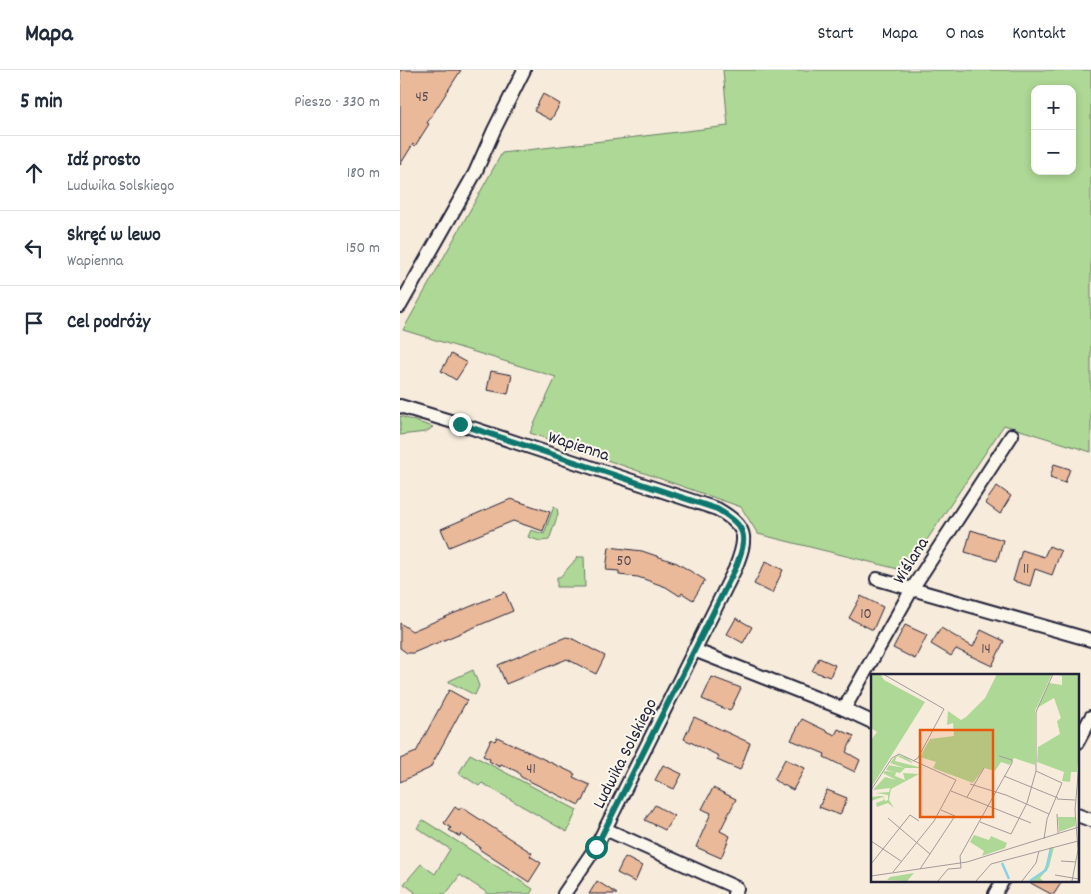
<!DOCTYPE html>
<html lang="pl">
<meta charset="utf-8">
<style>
:root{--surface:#fff;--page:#f2f2f3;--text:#1f2937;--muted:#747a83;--line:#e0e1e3}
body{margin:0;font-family:Dekko,sans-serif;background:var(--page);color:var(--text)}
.controls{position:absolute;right:15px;top:15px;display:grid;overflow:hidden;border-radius:10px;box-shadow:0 2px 8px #0003}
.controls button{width:45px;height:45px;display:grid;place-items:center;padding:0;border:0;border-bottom:1px solid var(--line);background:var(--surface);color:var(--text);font:25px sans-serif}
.stop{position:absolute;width:15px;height:15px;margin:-11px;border:4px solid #0f766e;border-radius:50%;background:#fff}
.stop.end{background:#0f766e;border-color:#fff;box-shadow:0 1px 5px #0008}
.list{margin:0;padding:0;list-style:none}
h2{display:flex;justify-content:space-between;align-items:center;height:65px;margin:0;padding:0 20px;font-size:21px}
h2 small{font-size:16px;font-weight:400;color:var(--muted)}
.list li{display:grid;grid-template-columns:32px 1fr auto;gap:15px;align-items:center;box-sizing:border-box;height:75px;padding:0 20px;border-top:1px solid var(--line)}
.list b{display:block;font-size:19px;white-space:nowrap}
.list p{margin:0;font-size:16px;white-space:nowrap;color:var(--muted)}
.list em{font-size:16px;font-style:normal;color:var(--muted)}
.icon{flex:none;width:28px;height:28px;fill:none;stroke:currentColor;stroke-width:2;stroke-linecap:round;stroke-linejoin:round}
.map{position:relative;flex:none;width:691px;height:824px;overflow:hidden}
header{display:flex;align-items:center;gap:30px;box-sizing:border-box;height:70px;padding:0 25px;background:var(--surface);border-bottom:1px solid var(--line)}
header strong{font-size:24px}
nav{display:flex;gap:28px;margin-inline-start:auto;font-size:18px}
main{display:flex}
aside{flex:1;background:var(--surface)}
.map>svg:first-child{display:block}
</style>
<header>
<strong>Mapa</strong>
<nav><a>Start</a><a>Mapa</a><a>O nas</a><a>Kontakt</a></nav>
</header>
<main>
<aside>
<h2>5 min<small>Pieszo · 330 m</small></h2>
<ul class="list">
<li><svg class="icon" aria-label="ahead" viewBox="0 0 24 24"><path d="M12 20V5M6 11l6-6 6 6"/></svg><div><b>Idź prosto</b><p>Ludwika Solskiego</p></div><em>180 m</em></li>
<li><svg class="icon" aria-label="left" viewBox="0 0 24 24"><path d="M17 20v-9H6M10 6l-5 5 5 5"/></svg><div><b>Skręć w lewo</b><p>Wapienna</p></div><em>150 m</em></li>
<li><svg class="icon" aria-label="arrive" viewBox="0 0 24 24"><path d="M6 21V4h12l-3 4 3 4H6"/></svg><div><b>Cel podróży</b></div></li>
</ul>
</aside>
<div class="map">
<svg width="691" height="824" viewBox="0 0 691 824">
<rect width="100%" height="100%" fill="#f7ebdb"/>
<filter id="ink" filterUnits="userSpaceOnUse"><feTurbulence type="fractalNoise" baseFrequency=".02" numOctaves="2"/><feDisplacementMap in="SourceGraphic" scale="10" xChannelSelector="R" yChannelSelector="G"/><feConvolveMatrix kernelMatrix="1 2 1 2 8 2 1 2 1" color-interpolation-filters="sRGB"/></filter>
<g filter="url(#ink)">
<g fill="#aed895" stroke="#687d68" fill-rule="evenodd">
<path d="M323,0H691V382L604,355L506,501L358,464L341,437L130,363L156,307L3,260L102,83L328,56ZM635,19H672V101H635Z"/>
<polygon points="0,346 33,357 26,362 0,365"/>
<polygon points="154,436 157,438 158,444 149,470 140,471 128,467 131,460 144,464"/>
<polygon points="178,487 184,487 185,517 157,517 157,507 160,507"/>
<polygon points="73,600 79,616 75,625 49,612 49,611"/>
<polygon points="70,684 177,740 167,762 82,713 79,716 59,703"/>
<polygon points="23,750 133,819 130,824 89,824 60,805 46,824 14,824 15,822 4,814 21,794 35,804 50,779 17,758"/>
</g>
<g fill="#e9b999" stroke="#22223b">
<polygon points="0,0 61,0 27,53 29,54 15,76 13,74 0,95"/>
<polygon points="143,24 160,34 151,50 134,41"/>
<polygon points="51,284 67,293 56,310 41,301"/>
<polygon points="91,301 112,305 108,324 87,320"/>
<polygon points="654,394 670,399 665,413 650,408"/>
<polygon points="597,416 611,426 600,444 585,433"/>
<polygon points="111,429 150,442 143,461 113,451 49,477 41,459"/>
<polygon points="571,460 603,470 597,491 565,482"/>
<polygon points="649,476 661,481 652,505 635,499 630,516 613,511 622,480 644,487"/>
<polygon points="209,477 242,481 277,493 305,510 293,530 282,523 280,526 266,517 238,507 219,505 219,501 206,500"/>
<polygon points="366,491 383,500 372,523 354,514"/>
<polygon points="105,522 113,541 13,583 7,583 0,578 0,553 12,561"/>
<polygon points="461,526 483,537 473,560 449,548"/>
<polygon points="336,548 352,557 343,573 327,564"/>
<polygon points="505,555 527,565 515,589 493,578"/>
<polygon points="541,558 573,577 581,560 604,571 592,596 556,579 551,586 531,574"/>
<polygon points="166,567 171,568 205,586 196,604 167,589 106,614 98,595"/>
<polygon points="419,588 435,595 430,607 412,601"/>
<polygon points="312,607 341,618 330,641 302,629"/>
<polygon points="49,620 67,630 30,698 0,712 0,689 16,682"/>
<polygon points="294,647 350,673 340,700 317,690 319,686 284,669"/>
<polygon points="402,649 435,665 438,659 454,666 446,682 460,690 455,702 424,687 425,684 391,670"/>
<polygon points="97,667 175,704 173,707 190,715 183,731 181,731 179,735 121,707 118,702 101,694 100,697 89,691 90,689 83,686 91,669 95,671"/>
<polygon points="385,689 405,698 393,720 374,710"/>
<polygon points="263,695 282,704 274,719 255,710"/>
<polygon points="313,718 336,729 320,761 330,766 321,788 296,777 311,743 302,739"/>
<polygon points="427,720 447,728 440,745 419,737"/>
<polygon points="255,735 274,746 265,760 245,750"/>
<polygon points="55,737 59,740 61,737 132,783 130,786 141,793 129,812 79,779 80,777 61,764 60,767 49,760 51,758 44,753"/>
<polygon points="225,787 242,796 235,812 217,803"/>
<polygon points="625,810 663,810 654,824 651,824"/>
<polygon points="197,811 217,824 189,824"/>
</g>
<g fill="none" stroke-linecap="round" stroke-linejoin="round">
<g stroke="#22223b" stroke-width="16">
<g id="street">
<polyline points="0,236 75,103 94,60 124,0"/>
<path d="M0,336L60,354L317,439C348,457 348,467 335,499L196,777L164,824"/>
<polyline points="477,509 691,570"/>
<polyline points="294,580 444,639 472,652"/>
<polyline points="444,639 512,519 612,365"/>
<polyline points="677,673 691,647"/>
<polyline points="677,745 691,750"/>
<polyline points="205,759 337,818 334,824"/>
<polyline points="595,824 603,810"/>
</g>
</g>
<use href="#street" stroke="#fbf7ec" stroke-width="12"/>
</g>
</g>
<g fill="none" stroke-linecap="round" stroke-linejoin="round" filter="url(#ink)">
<path stroke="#0f766e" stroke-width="6" d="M60,354L317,439C348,457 348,467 335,499L196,777"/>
</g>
<g text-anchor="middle" stroke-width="4" stroke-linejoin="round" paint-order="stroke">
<g font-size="15" fill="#544852">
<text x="22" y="31">45</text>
<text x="224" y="495">50</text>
<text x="626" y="503">11</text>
<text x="466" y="548">10</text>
<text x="586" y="583">14</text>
<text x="131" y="703">41</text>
</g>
<g font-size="18" fill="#22223b" stroke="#fbf7ec">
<text transform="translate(179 375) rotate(18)" y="6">Wapienna</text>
<text transform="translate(510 490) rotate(-58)" y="6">Wiślana</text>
<text transform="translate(224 683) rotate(-63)" y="6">Ludwika Solskiego</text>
</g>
</g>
<g transform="translate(471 604)">
<rect width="208" height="208" fill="#f7ebdb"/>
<path d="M0,0H9L13,6L54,28L0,114V66L6,58L0,54ZM126,0H181L164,37V91L143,84L139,91L130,88L124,97L113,94L102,109L62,94L65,88L49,83L59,65L83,62L82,49L76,51L77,37L90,46L95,43L114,24ZM183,0H207V86L206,98H200L199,108L191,107L193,98L166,88L167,73L189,60L186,47L190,44L183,24L166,34L178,9L191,11V2ZM27,81L36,84L41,88V89L26,82L24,87L52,94H34L29,99L15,96L18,91L34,94L19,89L23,84ZM14,97L25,98L24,102L34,106L32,99L48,100L20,115L18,126L23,134L17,129L6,133L5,129L13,126L12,123L0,127L1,123L8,122H12L14,127L17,126V121L5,119L18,118L19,114L2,116L14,103L25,106L12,99ZM187,143H204V152L188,158ZM103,161L118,166L120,162L136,169L134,174L111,182L113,177L99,168ZM183,173L178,193L169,204L172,207H161L172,197L179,184L178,174ZM43,199L36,207L16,206L19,203Z" fill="#aed895"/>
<path fill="none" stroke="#86d3e5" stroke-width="2.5" d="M131,189L138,205M159,207L175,196L180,174"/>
<path fill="none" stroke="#a29b9b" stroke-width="1" d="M12,0L73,35L47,84L42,87M165,97L191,109L176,145L173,165M133,102L187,124M99,110L135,121L178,140M0,116L21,84L28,80L85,106L63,147L22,198M80,117L160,149M96,123L113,94M186,125L204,126M186,140L187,159M17,144L59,180M109,148L140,160L156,129L165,97V38L182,0M0,167L30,187M190,187L205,188M0,190L39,141L48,147M49,195L84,142L70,136M184,201L208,205M0,202L96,188L208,153M67,207L77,195L90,194L89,182L141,89V86L128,82M105,207L120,190L207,167M151,207L165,189L168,177M201,207L207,176L204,136L208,90"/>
<path fill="#e8590c" fill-opacity="0.15" stroke="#e8590c" stroke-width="2.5" d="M49,56H122V143H49Z"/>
<rect width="208" height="208" fill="none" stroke="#22223b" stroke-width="2.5"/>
</g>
</svg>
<div class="controls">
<button>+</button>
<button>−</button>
</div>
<div class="stop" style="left:196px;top:777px"></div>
<div class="stop end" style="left:60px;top:354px"></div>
</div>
</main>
